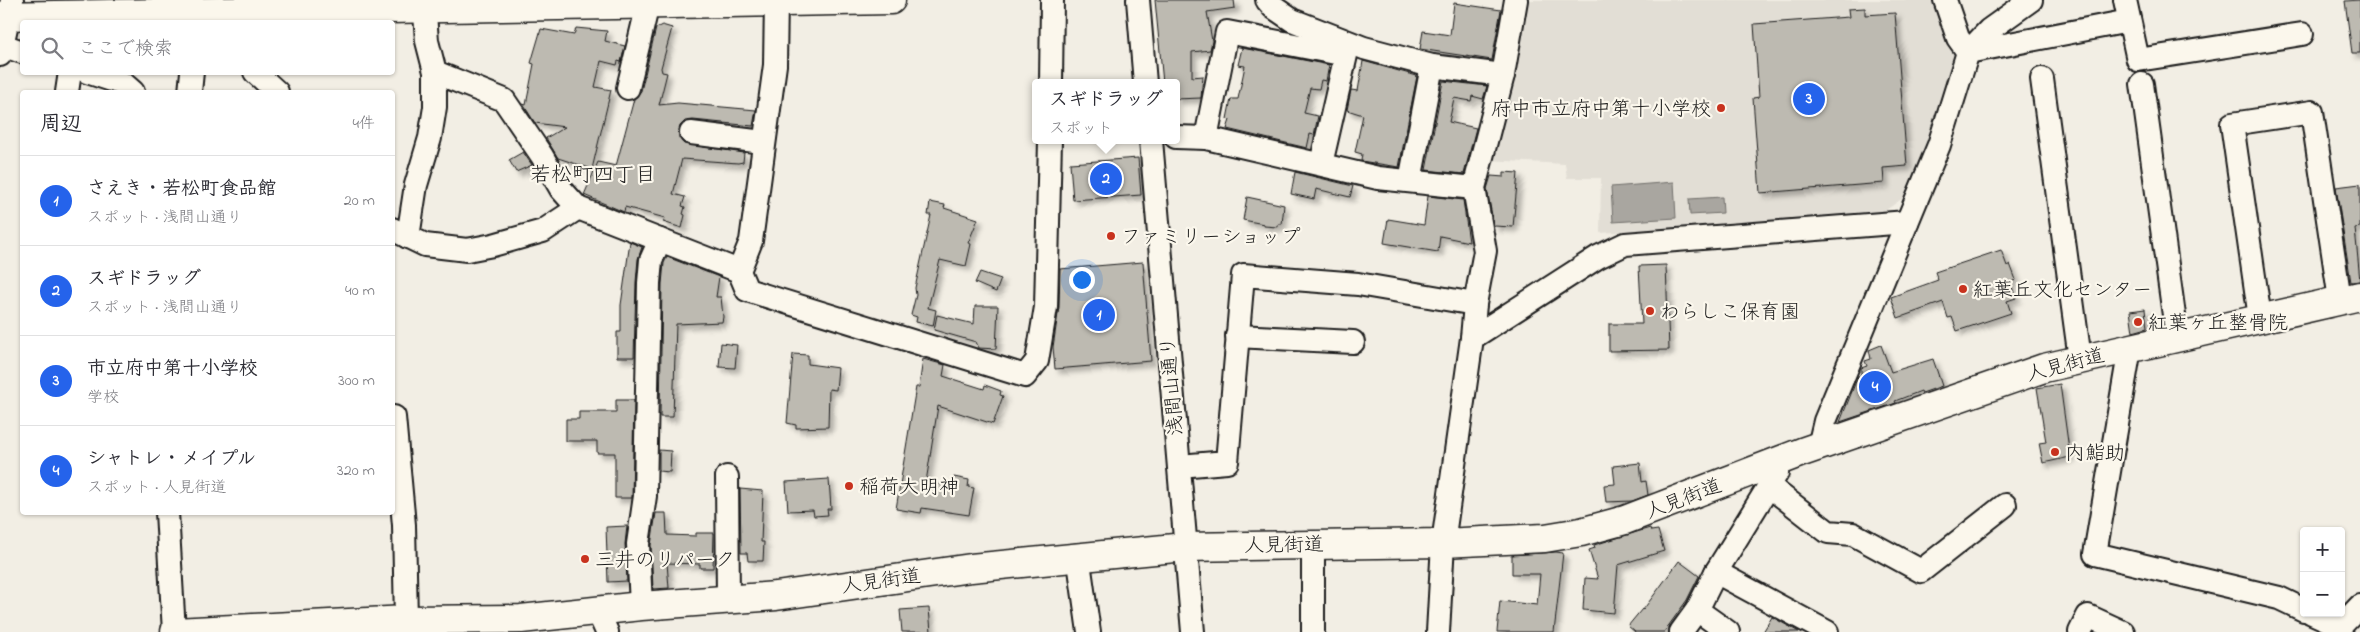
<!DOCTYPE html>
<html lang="ja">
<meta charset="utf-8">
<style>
:root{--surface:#fff;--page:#f7f7f7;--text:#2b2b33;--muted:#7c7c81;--line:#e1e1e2;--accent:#2563eb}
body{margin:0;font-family:"Indie Flower","Klee One",sans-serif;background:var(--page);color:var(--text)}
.controls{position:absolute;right:15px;bottom:15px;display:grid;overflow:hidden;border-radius:5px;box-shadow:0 1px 4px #0004}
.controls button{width:45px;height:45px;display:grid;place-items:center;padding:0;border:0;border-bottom:1px solid var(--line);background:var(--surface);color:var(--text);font:25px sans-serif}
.you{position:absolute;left:1081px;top:279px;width:18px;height:18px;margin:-12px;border:4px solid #fff;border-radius:50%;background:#1a73e8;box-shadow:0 0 0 8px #1a73e833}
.badge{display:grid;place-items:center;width:32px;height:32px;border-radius:50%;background:var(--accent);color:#fff;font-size:16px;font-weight:700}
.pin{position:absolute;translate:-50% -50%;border:2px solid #fff;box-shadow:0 1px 5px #0006}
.popup{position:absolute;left:1032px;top:79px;width:148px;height:65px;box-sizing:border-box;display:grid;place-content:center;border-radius:5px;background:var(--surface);filter:drop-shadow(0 1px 4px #0005);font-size:16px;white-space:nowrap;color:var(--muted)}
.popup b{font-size:19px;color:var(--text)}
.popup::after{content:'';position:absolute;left:50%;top:100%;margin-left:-10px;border:10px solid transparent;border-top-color:var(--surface)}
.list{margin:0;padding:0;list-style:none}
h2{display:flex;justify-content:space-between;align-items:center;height:65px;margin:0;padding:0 20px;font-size:21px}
h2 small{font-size:16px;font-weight:400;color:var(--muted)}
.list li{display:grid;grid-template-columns:32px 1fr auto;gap:15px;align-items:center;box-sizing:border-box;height:90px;padding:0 20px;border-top:1px solid var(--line)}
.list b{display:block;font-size:19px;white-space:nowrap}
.list p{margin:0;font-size:16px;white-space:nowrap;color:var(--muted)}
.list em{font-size:16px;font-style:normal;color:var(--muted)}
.icon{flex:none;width:28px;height:28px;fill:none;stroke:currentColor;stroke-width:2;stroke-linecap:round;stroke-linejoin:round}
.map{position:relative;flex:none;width:2360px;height:632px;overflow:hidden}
.search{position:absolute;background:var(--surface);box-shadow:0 1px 4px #0004;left:20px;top:20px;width:375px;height:55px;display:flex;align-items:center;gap:12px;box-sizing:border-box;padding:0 18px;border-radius:5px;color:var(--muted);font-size:19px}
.panel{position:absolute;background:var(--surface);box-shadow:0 1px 4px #0004;left:20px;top:90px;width:375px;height:425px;border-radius:5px}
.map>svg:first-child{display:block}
</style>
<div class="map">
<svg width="2360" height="632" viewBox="0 0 2360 632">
<defs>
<filter id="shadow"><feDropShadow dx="4.5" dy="4.5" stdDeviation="2.5" flood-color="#0004"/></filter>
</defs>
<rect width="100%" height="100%" fill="#f2eee4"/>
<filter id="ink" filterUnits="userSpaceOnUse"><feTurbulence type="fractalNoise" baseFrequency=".02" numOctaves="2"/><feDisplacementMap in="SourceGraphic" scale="10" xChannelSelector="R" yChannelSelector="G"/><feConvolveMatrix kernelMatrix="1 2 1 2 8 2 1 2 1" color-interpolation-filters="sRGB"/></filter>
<g filter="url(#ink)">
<polygon fill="#e2ded5" points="1522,0 1937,0 1957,57 1930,143 1910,193 1879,215 1600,233 1601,178 1567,178 1565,164 1486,160"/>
<g fill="#a9a6a0" stroke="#716f6b">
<polygon points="1674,182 1676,218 1613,222 1611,187"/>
<polygon points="1722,197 1723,213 1690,215 1689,199"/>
</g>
<g fill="#bdbab1" stroke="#1c1c1c" filter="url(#shadow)">
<polygon points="1155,0 1234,0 1235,8 1207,12 1212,41 1210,50 1192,52 1192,77 1203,76 1201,98 1176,99 1176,83 1163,83"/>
<polygon points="2360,0 2360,53 2352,53 2345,1"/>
<polygon points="1454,3 1501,10 1492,60 1420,49 1423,31 1450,35"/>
<polygon points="1865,8 1865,15 1895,13 1907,166 1883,168 1884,183 1760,193 1753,98 1759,97 1754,24 1849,17 1848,9"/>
<polygon points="662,25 672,28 661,68 662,72 667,73 659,105 678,103 756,110 753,126 693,120 685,121 680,126 679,138 684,144 744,153 743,162 738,163 682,159 673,194 685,197 682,206 685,207 683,214 685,215 682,228 663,222 665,218 625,207 624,212 584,195 598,162 616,166 634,99 641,91 656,28"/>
<polygon points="576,28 607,31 605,41 625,46 621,62 618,61 617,65 601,61 595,87 611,90 592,169 558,158 546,138 565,127 535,123 523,104 526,105 534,64 531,63 541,29 574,35"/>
<polygon points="1242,48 1329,65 1326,81 1321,80 1319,89 1310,88 1304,113 1318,116 1314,135 1310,134 1307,148 1227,129 1230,120 1227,119 1231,99 1238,99 1245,66 1238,65"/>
<polygon points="1363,61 1417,76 1399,167 1361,161 1362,154 1355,152 1363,115 1347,110 1351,90 1358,91"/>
<polygon points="1443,81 1487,86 1483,99 1472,96 1471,101 1454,98 1449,122 1476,128 1464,174 1426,170"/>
<polygon points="523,152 532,165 516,172 509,160"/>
<polygon points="1138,158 1141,195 1073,200 1070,163"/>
<polygon points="1295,172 1353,186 1350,197 1316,189 1314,199 1291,194"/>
<polygon points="1504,172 1518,173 1513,227 1494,226 1487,189 1491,176 1504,177"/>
<polygon points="2360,184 2360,227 2355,228 2360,281 2351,282 2336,187"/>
<polygon points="1428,196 1463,200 1469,242 1440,236 1438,252 1384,243 1388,219 1424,225"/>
<polygon points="1247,197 1284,205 1282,224 1278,224 1278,227 1264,226 1264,224 1243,220"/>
<polygon points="930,202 945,205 944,208 978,219 968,243 971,244 966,266 940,260 928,308 936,310 933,326 916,322 917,317 911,315 916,295 915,288 931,215 928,215"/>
<polygon points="630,242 642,247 638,259 636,282 634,357 617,357 617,332 621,332 621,305"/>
<polygon points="2001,250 2007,266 2010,264 2016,280 2010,282 2016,298 2007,301 2011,313 1957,331 1952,317 1948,318 1943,302 1898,318 1891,297 1938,280 1935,272"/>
<polygon points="667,257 719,277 716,297 721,297 723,317 722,322 676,324 673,417 660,417 662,284 664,263"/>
<polygon points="1143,262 1151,361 1055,369 1053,347 1059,307 1060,269"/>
<polygon points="1666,265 1669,350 1609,351 1609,324 1642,324 1639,266"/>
<polygon points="980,272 1001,279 996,292 975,283"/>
<polygon points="975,306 998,306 996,349 979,348 976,342 934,330 937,315 974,324"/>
<polygon points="2145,309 2147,328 2133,332 2130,311"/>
<polygon points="721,343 737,345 735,368 719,367"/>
<polygon points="1881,345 1891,372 1933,359 1942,386 1922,393 1921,391 1895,401 1896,403 1840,422 1858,376 1861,375 1861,368 1867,366 1865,361 1871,359 1869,350"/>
<polygon points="793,354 808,355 808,364 838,368 836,390 829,389 828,427 796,428 796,425 787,423"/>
<polygon points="923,359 945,365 943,376 984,389 985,385 1001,391 1000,395 1003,396 993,424 938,406 926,482 952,486 954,477 969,480 968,487 974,488 969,515 922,508 921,513 896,509 916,387 919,387"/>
<polygon points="2060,384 2070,457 2043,463 2039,443 2046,442 2037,388"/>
<polygon points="616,400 634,400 632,498 615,498 615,453 597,453 597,441 566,441 566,419 579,419 579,412 616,412"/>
<polygon points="659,450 671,451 670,472 659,471"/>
<polygon points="1640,463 1642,482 1646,481 1648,495 1632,501 1606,502 1604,485 1615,484 1613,466"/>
<polygon points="829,479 831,509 827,509 828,515 814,516 813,510 788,511 786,482"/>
<polygon points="740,489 763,491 761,542 764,542 763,561 748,561 747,553 741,553"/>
<polygon points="656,513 666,513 667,535 696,536 696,533 714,533 713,568 700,568 700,564 667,563 669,588 653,589 651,545"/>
<polygon points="627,526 625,544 627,581 608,582 606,527"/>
<polygon points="1650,528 1651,531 1658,530 1664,551 1618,565 1614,613 1583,610 1585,578 1598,579 1589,550 1595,548 1594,545"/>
<polygon points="1556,552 1563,553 1554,632 1497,632 1500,601 1537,605 1540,574 1512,574 1512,555"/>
<polygon points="1679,561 1699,576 1687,600 1664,632 1635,632 1628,626 1642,609 1643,610"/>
<polygon points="929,608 931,632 902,632 900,610"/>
<polygon points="1772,617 1799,632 1763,632"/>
</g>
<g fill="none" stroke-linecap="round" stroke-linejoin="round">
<g stroke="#1c1c1c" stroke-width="26">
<g id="minor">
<polyline points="424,0 427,41 435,72 504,100 542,156 561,189 578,208 739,271 747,290 1025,376 1037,361 1046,307 1050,140"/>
<polyline points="1138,0 1145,83"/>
<polyline points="1267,0 1273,7 1292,20 1364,48 1432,66 1503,75"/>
<polyline points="1945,0 1958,38 1968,52"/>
<polyline points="2125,0 2138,60 2302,34"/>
<polyline points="2,45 22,52"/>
<polyline points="1968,52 2129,21"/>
<polyline points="0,55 12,0"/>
<polyline points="87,72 124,84 133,92"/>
<polyline points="255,72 277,92"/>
<polyline points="2042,79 2080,359"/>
<polyline points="1051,83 1052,0"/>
<polyline points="2142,84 2177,337"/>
<polyline points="628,88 648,4"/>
<polyline points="67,92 70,72"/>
<polyline points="190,92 192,72"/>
<polyline points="691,133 763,142"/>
<polyline points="1176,137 1206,138 1378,178 1474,188"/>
<polyline points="1206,138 1227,32 1346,55 1321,164"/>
<polyline points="1151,140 1193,632"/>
<polyline points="1410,181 1432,66"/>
<polyline points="392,229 425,245 467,250 493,245 543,231 578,208"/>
<polyline points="408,237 416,185 430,138 435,107 435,72"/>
<polyline points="739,271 751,241 775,65 776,0"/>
<polyline points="2260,318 2232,124 2312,112 2340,300"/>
<polyline points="1237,336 1353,342"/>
<polyline points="1472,338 1598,257 1625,244 1907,222"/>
<polyline points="2130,348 2095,554 2279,598 2304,610"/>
<polyline points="394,417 404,525 406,620"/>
<polyline points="1819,446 1825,421 1939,145 1968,52 1989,30 2031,0"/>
<polyline points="1179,466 1227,462 1243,275 1358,284 1475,304"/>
<polyline points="727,477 728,600"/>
<polyline points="1769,486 1828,532 1853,534 1921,571 2005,505"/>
<polyline points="167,512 174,632"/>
<polyline points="1313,543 1313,632"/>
<polyline points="1078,555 1089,632"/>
<polyline points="1716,572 1827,632"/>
<polyline points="641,606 638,544 645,496 649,283 651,260 660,240"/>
<polyline points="1697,610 1728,632"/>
<polyline points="598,612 607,632"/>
<polyline points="2312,613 2341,626"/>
<polyline points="1438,632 1443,543 1472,338 1475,304 1485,251 1474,188 1503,75 1516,0"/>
<polyline points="1681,632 1697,610 1716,572 1777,473"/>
<polyline points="2080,632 2088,616 2123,632"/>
<polyline points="2335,632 2360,606"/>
</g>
</g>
<g stroke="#1c1c1c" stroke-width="31">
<g id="major">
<polyline points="0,16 891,0"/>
<polyline points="175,632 406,620 521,619 641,606 776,596 971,568 1185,547 1443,543 1545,538 1581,532 1625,520 1802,452 2044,368 2360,296"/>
</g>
</g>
<use href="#minor" stroke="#fbf7ec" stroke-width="22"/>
<use href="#major" stroke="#fbf7ec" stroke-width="28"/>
</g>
</g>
<g fill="#c8321e" stroke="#fbf7ec" stroke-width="2">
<circle cx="1721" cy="108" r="5"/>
<circle cx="1111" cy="236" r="5"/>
<circle cx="1963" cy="289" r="5"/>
<circle cx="1650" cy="311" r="5"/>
<circle cx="2138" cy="322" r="5"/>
<circle cx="2055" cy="452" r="5"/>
<circle cx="849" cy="486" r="5"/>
<circle cx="585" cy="559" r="5"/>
</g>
<g text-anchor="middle" stroke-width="4.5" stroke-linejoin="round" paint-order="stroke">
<g font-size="20" fill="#1c1c1c" stroke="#fbf7ec" text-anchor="start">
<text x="1711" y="115" text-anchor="end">府中市立府中第十小学校</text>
<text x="1121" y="243">ファミリーショップ</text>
<text x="1973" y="296">紅葉丘文化センター</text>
<text x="1660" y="318">わらしこ保育園</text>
<text x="2148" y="329">紅葉ヶ丘整骨院</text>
<text x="2065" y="459">内鮨助</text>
<text x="859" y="493">稲荷大明神</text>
<text x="595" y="566">三井のリパーク</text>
</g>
<g font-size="20" fill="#1c1c1c" stroke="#fbf7ec">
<text transform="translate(2065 364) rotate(-15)" y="7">人見街道</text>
<text transform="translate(1171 386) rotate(-95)" y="7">浅間山通り</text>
<text transform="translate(1683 498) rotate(-21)" y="7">人見街道</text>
<text transform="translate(1284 544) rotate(-1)" y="7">人見街道</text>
<text transform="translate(881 580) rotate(-8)" y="7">人見街道</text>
</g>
<g font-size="21" fill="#1c1c1c" stroke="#fbf7ec">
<text x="593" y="181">若松町四丁目</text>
</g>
</g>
</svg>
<div class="controls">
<button>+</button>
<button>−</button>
</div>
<div class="you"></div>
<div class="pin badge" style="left:1099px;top:315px">1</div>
<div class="pin badge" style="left:1106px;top:179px">2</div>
<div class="popup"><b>スギドラッグ</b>スポット</div>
<div class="pin badge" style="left:1809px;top:99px">3</div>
<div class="pin badge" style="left:1875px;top:387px">4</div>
<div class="search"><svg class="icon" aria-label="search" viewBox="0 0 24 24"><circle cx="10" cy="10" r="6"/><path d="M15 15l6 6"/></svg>ここで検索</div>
<section class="panel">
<h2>周辺<small>4件</small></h2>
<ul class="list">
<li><span class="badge">1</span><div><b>さえき・若松町食品館</b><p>スポット · 浅間山通り</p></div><em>20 m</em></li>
<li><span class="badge">2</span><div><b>スギドラッグ</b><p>スポット · 浅間山通り</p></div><em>40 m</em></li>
<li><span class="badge">3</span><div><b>市立府中第十小学校</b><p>学校</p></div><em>300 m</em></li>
<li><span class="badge">4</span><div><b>シャトレ・メイプル</b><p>スポット · 人見街道</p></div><em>320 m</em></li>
</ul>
</section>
</div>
